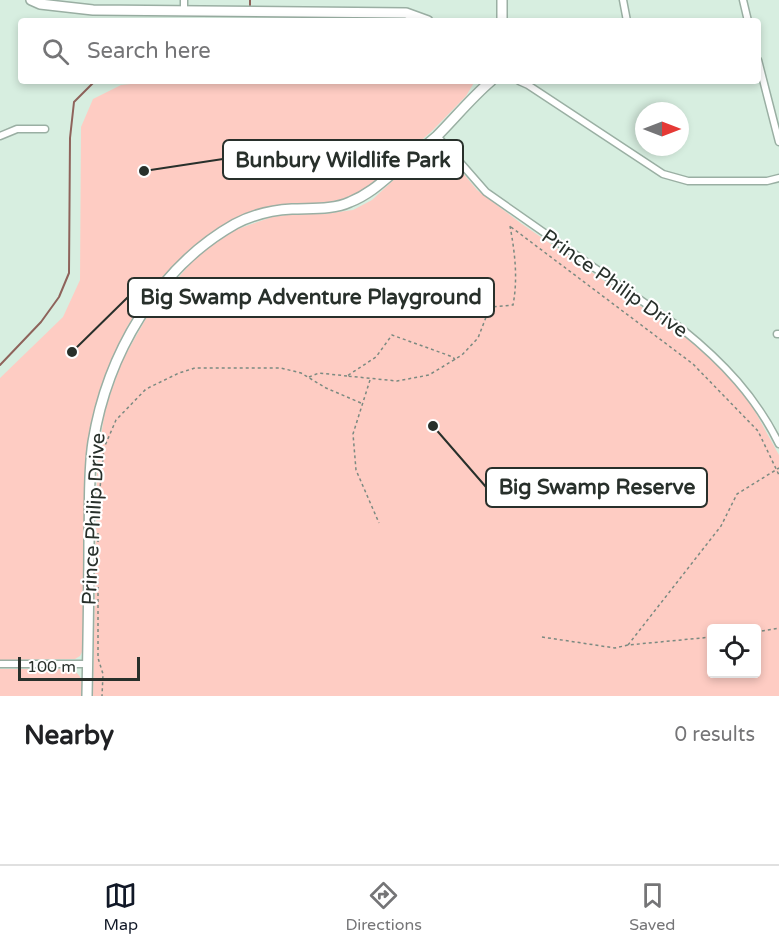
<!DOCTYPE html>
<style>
:root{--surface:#fff;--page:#f6f6f6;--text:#202124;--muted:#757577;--line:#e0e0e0;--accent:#111827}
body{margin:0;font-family:"Varela Round",sans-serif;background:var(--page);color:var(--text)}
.controls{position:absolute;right:18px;bottom:18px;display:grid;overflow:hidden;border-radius:6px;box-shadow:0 3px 9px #0003}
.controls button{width:54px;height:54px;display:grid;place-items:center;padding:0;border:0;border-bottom:2px solid var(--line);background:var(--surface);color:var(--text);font:30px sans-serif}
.compass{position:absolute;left:635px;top:102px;width:54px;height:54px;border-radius:50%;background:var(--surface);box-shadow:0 3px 9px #0003;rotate:90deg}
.scale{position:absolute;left:18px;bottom:15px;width:122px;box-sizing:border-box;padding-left:6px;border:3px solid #28302b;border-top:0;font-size:16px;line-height:21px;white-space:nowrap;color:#28302b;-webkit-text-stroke:4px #fff;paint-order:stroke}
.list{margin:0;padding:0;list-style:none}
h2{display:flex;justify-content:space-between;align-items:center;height:78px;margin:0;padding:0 24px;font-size:26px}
h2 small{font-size:20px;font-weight:400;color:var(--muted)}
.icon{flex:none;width:33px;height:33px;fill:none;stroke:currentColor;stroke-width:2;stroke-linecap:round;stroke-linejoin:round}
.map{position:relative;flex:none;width:779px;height:696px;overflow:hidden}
.search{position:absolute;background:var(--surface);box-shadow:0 3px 9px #0003;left:18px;right:18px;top:18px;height:66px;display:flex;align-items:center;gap:15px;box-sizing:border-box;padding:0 21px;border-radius:6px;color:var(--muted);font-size:22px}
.sheet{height:168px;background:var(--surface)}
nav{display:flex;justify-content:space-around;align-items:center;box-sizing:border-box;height:84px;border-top:2px solid var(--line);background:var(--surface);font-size:16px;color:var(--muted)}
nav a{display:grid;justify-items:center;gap:3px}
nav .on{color:var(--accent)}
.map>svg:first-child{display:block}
</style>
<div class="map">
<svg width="779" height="696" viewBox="0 0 779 696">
<rect width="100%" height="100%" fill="#d7eee0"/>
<g fill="#feccc3" fill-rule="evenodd">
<polygon points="400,16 419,21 303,21 304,18"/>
<polygon points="163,81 475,81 466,96 432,131 363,191 342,199 325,203 271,206 256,210 229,222 188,252 151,294 128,325 103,384 86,458 83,650 80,656 75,659 0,660 0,378 63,317 80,280 81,127 93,99 121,85"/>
<path d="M436,147L444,150L477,190L522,224L685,337L713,360L735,384L752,406L779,455V696H93L97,466L105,409L122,361L153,306L200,253L235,230L272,217L294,214H324L353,210L372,200L427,149ZM712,628H756V674H712Z"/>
<path d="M0,669H70C84,675 82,683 83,696H0Z"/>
</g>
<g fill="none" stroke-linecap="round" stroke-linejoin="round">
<g stroke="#8e635b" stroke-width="2">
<polyline points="250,6 250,0"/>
<polyline points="0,365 41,322 59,297 69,273 70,138 74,102 95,81"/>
</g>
<g stroke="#9aafa3" stroke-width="9">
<g id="street">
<polyline points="623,0 627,21"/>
<polyline points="743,0 748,21"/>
<polyline points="184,10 184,0"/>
<polyline points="758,60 779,142"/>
<polyline points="519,81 528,85 663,174 688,181 767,181 779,178"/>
<polyline points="0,136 17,129 45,129"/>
<path d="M437,136L486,192L682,329C723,362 756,397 779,444"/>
<polyline points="777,334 779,334"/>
<polyline points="0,664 88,664"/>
</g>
</g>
<g stroke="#9aafa3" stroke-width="12">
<g id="secondary">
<polyline points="31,0 40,4 93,10 406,13 428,21"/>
<polyline points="502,21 502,0"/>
<path d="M87,696C88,644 89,593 89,541C90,509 88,474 93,442C107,355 157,268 235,224C252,215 273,210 292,209C311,208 333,210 350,202C368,195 381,183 395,171C409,159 423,148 437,136C455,118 471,98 491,81"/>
</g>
</g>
<g stroke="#7b8a81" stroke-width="1.5" stroke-dasharray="3 3" stroke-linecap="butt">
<polyline points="511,227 693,364 758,431 779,475"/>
<path d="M455,360L453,357L392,335L376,357L347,376L397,381L429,375L462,355L478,338L490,307L513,305C518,279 515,253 510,226"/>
<polyline points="309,377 319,373 347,376"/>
<polyline points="370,380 353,434 356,470 379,523"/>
<polyline points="99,498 104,448 116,420 146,389 179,373 195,368 281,368 301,373 326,388 361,403"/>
<polyline points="98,533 98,658 103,674 102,696"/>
<polyline points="756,632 779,628"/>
<polyline points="542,637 615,648 628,645 712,637"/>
<polyline points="628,645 721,526 737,494 779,468"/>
</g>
<use href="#street" stroke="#fff" stroke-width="6"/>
<use href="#secondary" stroke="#fff" stroke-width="9"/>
</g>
<g text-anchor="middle" stroke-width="4.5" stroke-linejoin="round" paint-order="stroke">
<g font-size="20" fill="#28302b" stroke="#fff">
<text transform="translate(615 283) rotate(35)" y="7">Prince Philip Drive</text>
<text transform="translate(93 519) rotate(-87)" y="7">Prince Philip Drive</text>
</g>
</g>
<path fill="none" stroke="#28302b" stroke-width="2" d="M144 171L223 159M72 352L128 297M433 426L486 487"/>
<g fill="#28302b" stroke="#fff" stroke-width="2">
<circle cx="144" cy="171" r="6"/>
<circle cx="72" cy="352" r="6"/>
<circle cx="433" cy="426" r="6"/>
</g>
<g fill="#fff" stroke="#28302b" stroke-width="2">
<rect x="223" y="140" width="240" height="39" rx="6"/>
<rect x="128" y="278" width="366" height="39" rx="6"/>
<rect x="486" y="468" width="221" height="39" rx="6"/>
</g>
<g font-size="21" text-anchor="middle" font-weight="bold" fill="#28302b">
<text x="343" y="167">Bunbury Wildlife Park</text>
<text x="311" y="304">Big Swamp Adventure Playground</text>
<text x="597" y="494">Big Swamp Reserve</text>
</g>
</svg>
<div class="controls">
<button><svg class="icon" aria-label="locate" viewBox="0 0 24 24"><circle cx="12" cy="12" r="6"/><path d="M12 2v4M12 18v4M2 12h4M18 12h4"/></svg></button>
</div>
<svg class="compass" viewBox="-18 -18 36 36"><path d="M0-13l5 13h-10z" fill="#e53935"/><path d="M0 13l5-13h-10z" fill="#757577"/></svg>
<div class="scale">100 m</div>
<div class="search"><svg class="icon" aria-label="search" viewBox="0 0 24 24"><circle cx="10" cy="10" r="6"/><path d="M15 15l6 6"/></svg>Search here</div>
</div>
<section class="sheet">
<h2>Nearby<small>0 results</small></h2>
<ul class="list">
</ul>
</section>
<nav>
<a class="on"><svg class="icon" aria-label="map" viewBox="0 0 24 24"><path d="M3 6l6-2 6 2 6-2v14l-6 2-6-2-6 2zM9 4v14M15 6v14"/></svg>Map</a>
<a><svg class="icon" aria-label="directions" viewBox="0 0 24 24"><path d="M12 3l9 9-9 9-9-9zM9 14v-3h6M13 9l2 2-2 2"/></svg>Directions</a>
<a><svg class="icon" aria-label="saved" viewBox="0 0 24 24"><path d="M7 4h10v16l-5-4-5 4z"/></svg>Saved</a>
</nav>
